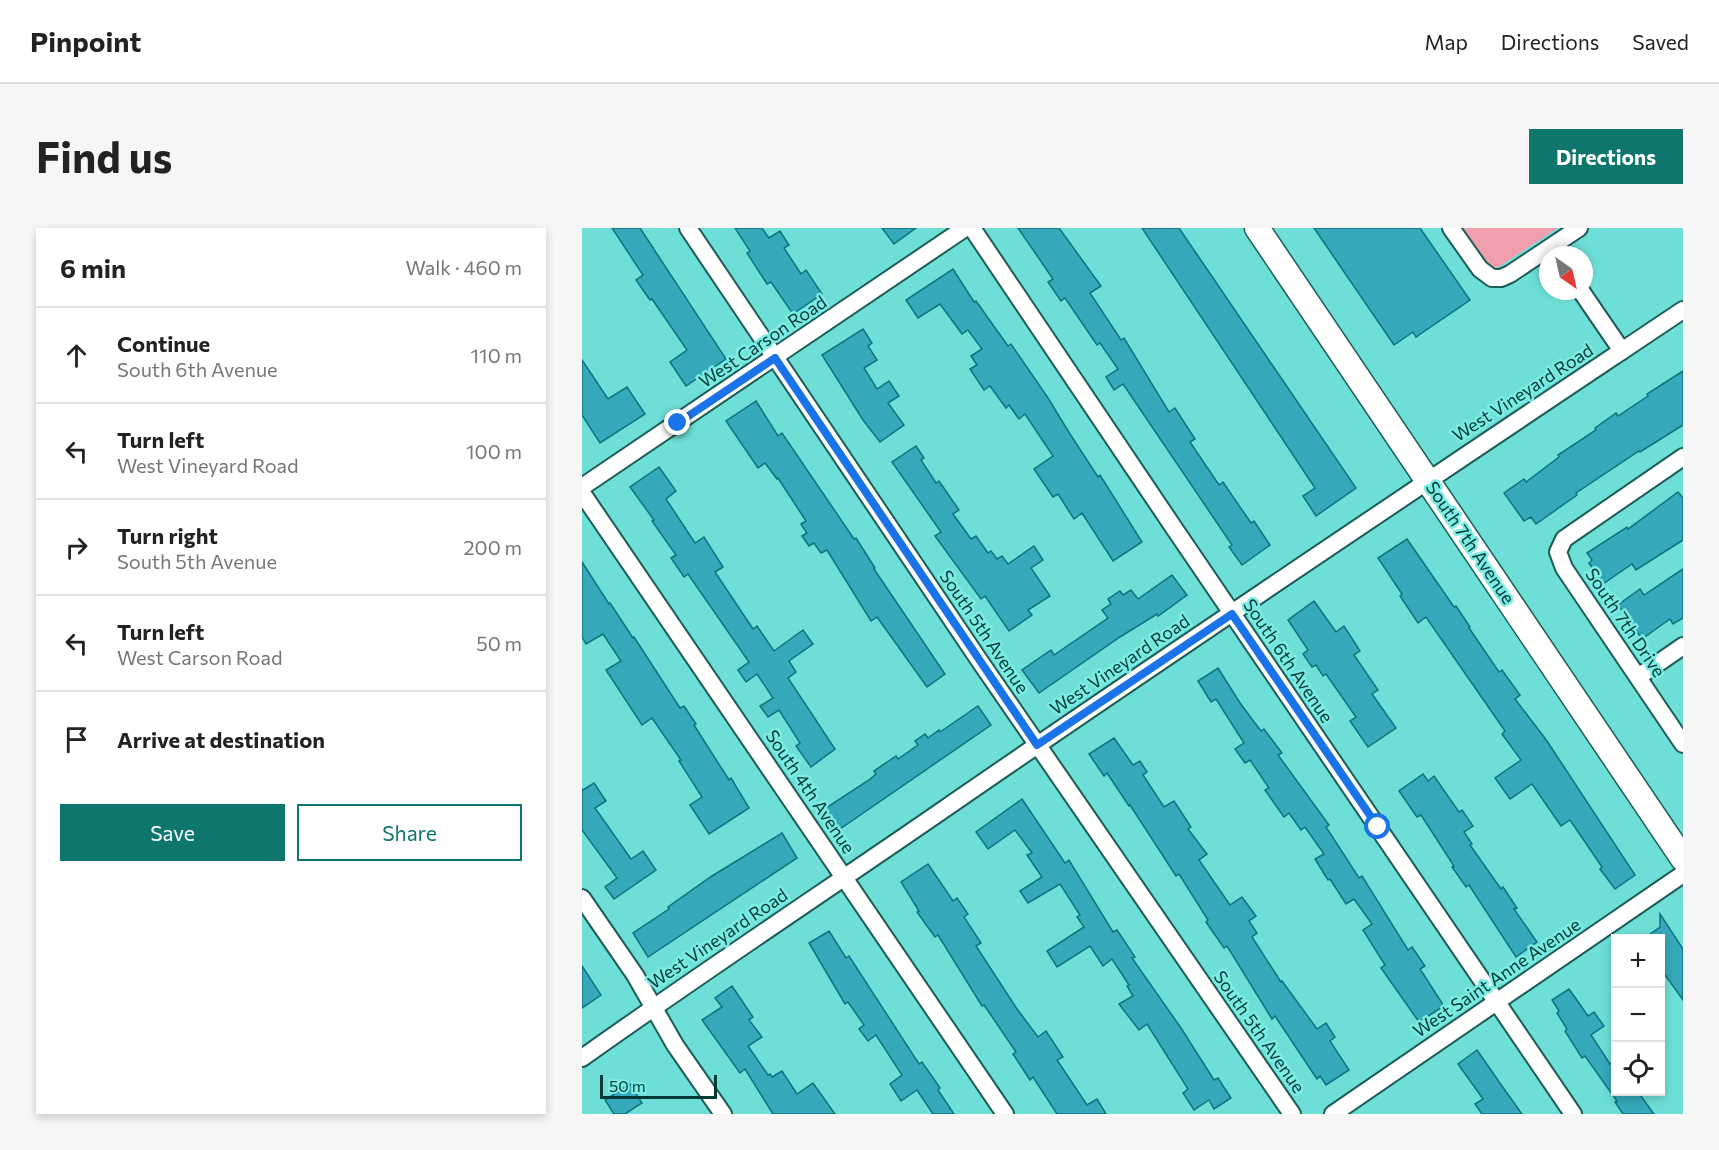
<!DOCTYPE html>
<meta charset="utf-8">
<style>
:root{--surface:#fff;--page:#f6f6f6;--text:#222;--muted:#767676;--line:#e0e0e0;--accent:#0f766e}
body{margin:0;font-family:Commissioner,sans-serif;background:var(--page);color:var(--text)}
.controls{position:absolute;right:18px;bottom:18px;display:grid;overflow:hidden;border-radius:0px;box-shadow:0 3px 9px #0003}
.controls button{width:54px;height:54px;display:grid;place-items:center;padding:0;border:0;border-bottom:2px solid var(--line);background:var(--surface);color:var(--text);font:30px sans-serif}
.compass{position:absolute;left:957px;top:18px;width:54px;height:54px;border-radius:50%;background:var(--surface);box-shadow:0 3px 9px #0003;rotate:146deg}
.scale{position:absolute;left:18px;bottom:15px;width:117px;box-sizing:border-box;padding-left:6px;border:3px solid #023936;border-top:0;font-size:16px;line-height:21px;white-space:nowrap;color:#023936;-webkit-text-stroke:4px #7bece4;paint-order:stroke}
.stop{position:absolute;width:18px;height:18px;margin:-14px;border:4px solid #1a73e8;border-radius:50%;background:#fff}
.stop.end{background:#1a73e8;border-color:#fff;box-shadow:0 2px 6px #0008}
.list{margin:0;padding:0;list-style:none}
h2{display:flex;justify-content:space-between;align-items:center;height:78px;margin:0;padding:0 24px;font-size:26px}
h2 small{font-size:20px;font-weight:400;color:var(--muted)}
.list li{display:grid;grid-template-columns:39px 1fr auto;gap:18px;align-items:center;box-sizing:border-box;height:96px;padding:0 24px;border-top:2px solid var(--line)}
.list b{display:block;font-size:22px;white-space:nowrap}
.list p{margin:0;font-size:20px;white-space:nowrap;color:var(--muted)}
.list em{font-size:20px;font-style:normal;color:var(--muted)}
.actions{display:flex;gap:12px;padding:18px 24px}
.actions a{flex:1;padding:14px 0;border:2px solid var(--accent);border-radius:0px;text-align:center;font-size:21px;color:var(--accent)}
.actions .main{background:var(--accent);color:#fff}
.icon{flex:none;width:33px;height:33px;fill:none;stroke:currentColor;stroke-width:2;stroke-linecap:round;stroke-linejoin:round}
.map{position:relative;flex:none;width:1101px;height:886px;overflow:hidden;border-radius:0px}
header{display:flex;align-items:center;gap:36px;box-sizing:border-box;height:84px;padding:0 30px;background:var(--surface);border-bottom:2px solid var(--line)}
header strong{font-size:28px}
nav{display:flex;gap:33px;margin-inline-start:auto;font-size:21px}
.intro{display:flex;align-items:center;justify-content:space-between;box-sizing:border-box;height:144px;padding:0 36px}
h1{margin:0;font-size:42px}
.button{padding:15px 27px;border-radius:0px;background:var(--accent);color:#fff;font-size:21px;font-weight:700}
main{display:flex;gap:36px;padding:0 36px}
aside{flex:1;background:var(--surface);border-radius:0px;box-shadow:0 3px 9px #0003}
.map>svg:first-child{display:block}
</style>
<header>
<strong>Pinpoint</strong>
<nav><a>Map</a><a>Directions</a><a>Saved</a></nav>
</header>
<div class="intro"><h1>Find us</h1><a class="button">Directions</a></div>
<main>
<aside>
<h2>6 min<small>Walk · 460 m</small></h2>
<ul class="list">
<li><svg class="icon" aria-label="ahead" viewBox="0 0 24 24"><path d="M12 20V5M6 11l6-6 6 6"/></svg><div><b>Continue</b><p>South 6th Avenue</p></div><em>110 m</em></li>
<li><svg class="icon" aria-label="left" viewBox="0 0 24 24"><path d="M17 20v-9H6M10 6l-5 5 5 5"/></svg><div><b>Turn left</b><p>West Vineyard Road</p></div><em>100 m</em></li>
<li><svg class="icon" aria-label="right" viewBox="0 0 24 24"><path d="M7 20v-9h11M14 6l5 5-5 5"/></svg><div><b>Turn right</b><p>South 5th Avenue</p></div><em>200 m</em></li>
<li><svg class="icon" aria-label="left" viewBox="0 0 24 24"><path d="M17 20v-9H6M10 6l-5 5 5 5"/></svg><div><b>Turn left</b><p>West Carson Road</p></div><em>50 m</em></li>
<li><svg class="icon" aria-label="arrive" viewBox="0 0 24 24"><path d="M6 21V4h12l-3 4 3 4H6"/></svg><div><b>Arrive at destination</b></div></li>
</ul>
<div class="actions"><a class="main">Save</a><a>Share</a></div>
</aside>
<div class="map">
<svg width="1101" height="886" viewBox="0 0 1101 886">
<rect width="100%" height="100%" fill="#6ddfd6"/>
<path fill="#f29fad" d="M878,0H976L915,40C899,39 887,12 878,0Z"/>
<g fill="#35a8b9" stroke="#0f727f" stroke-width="1.5">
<polygon points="30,0 58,0 144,131 104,158 88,134 105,122 70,71 68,72 54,52 61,47"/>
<polygon points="153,0 180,0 187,10 198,3 207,17 202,20 219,46 224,42 240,66 211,86 189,54 185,56 165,25 168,23"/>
<polygon points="300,0 334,0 312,16"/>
<polygon points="436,0 477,0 519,58 508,65 539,112 542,110 587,184 593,180 613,211 608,214 637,257 641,254 669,295 672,293 688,317 660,337 647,319 650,317 541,156 532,162 524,149 536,141 518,115 515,117 483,70 479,73 466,54 471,51"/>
<polygon points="560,0 597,0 774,260 734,288 721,268 733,260"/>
<polygon points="732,0 838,0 888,72 834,109 831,104 812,117"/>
<polygon points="371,41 392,74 394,73 426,118 429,116 466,170 488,206 516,249 518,247 560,314 531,333 500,285 492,291 476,266 471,269 452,241 471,228 443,186 437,191 427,177 424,180 408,158 402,162 388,141 395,137 389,128 400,121 386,102 380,106 358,76 336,90 324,72"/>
<polygon points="281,101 290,115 286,118 295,132 282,140 295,161 307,153 317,168 306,175 322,197 298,214 281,192 240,127"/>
<polygon points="0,132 26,171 45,159 63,186 18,215 0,187"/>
<polygon points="1101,143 1101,197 1058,224 1057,223 994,265 995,267 954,296 949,289 942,293 922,265 942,251 944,254 977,229 976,227 1014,202 1013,200 1034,185 1036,188 1066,168 1065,166"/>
<polygon points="174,173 196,208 200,205 272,311 274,310 293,340 292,341 363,446 345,459 295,389 289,393 245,322 239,325 232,315 227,318 220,308 225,305 219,296 224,293 196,250 195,251 183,235 176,240 144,193"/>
<polygon points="334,218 342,230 339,232 354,255 357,253 377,282 371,286 389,311 394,308 406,325 409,323 415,331 420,328 426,336 452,318 461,332 449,340 468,368 446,382 450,387 427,403 403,368 399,371 353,308 359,304 310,234"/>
<polygon points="77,239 94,263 84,271 113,315 122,309 141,339 133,344 171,401 175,398 192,423 221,402 231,416 207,433 214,444 206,450 253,521 229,539 214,518 218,515 197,482 186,489 178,478 191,470 175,446 164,454 156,442 167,434 106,346 102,349 89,330 94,327 70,293 72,292 48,259"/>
<polygon points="1096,264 1101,270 1101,312 1054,342 1050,336 1021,356 1007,335 1010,332 1005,325 1045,299 1046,301"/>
<polygon points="825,311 872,379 874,378 888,399 887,400 917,444 920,442 938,467 933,471 965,513 1053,647 1033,661 1018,641 1020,639 988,592 979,598 950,556 928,571 913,550 939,532 920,506 923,503 844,389 836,395 818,368 820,366 796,330"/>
<polygon points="0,334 27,376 28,375 51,410 52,409 98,480 102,478 114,496 112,497 147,552 149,550 167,580 127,606 108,577 120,569 97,533 99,532 70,490 60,497 24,442 39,433 21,406 4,416 0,409"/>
<polygon points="1101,341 1101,390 1091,396 1088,391 1060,411 1036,377 1058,361 1062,367"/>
<polygon points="590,347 605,367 576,388 575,386 538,409 457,465 440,442 469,422 472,427 526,390 520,382 529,376 526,371 538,363 541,367 549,362 556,371"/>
<polygon points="732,373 754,404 762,398 778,423 772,427 796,462 790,466 814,500 786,519 768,493 774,489 744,446 741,448 734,437 730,439 721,426 726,422 706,392"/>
<polygon points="636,440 658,475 679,503 682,501 700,525 696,527 747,597 744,599 777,650 780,648 826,722 830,719 843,738 838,741 862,778 837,794 799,740 803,737 781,702 790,696 772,671 764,676 748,651 746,652 733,631 742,626 723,599 719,602 707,585 702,589 683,562 687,560 668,532 663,535 653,521 662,515 634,471 629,474 616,453"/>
<polygon points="396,478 409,497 258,601 244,580 287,552 294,546 292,543 314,528 316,531 336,517 333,513 343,506 346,510 357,502 358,504"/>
<polygon points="532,510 551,537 558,533 565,544 561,547 582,579 592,573 609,599 606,601 625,626 617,632 648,677 660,669 674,688 667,693 675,705 670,709 699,754 700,753 735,801 744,795 753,809 748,813 767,842 744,857 738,848 735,851 693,788 690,791 645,718 642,720 624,694 626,692 597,646 594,648 548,577 547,578 525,545 522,548 507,526"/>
<polygon points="841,546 846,553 852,548 877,584 880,582 891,598 882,604 890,616 888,617 919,661 921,659 935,680 932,681 955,714 934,729 887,657 884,659 870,639 872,638 839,587 835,589 817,563"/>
<polygon points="12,555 24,573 13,580 49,631 61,623 74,642 32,671 23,659 35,650 0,602 0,561 1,562"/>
<polygon points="440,571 483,635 487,632 531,704 535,702 553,729 550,730 599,800 632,852 636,850 649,870 632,881 627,872 612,882 601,865 606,861 565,796 557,802 537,776 551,768 545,758 547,757 530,731 521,738 508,718 475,739 465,723 502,699 495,689 498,687 478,656 446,675 438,663 460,649 445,627 450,625 433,602 406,621 394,604"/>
<polygon points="200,605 215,630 66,729 51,705 87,681 86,679 130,648"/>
<polygon points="346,636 371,673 375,670 386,686 382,689 399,715 394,718 435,781 456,809 464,803 481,829 475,832 505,877 515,871 524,886 475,886 451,849 448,852 431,826 434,824 402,777 400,778 356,707 353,709 335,684 337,683 319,654"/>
<polygon points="1078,686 1101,721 1101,772 1078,740 1078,711 1061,711 1078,699"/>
<polygon points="247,703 264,730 267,728 337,836 340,834 358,860 356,862 372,886 351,886 335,862 319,873 308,856 320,847 294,807 286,813 277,801 282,797 266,774 263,776 227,715"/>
<polygon points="0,738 19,767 0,780"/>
<polygon points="150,758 171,789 167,792 180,809 166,818 186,847 188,846 190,849 200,843 215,866 231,855 253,886 191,886 163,841 158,845 120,792 140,779 133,770"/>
<polygon points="987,761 1006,788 1012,784 1022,798 1009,807 1028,836 1034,832 1034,864 1056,864 1072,886 1041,886 1033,874 1035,873 1003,828 1000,830 983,803 985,801 975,785 977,783 970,772"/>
<polygon points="895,822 920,858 940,886 900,886 893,876 901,871 876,836"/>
<polygon points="48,856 60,875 43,886 32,886 23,872"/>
</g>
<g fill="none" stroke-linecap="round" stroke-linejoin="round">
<g stroke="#1d5c58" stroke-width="20">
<g id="street">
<polyline points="106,0 397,432 710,886"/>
<polyline points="390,0 594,303 991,886"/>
<polyline points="869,0 898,41 910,50 919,50 928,46 997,0"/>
<polyline points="999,63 1040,123"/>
<polyline points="1101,229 982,311 976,324 982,340 1101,516"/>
<polyline points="0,259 383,0"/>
<polyline points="0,265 423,886"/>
<polyline points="1056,449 1101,418"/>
<polyline points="0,670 53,747 93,817 141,886"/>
<path d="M0,830C118,746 239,666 358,584C604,414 853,248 1101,82"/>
<polyline points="751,886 1101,646"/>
</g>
</g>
<g stroke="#1d5c58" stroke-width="27">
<polyline id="secondary" points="675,0 1101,631"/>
</g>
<use href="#street" stroke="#fff" stroke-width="16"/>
<use href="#secondary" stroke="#fff" stroke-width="24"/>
</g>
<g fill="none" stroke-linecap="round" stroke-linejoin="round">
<polyline stroke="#1a73e8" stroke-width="8" points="96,195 193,130 455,517 650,386 796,599"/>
</g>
<g text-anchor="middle" stroke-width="5" stroke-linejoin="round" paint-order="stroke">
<g font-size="18" fill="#023936" stroke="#7bece4">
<text transform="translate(181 114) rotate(-34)" y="6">West Carson Road</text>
<text transform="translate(941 165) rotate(-33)" y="6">West Vineyard Road</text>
<text transform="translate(888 315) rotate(56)" y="6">South 7th Avenue</text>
<text transform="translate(1043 395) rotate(56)" y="6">South 7th Drive</text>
<text transform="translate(402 404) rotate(56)" y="6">South 5th Avenue</text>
<text transform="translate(706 433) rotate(56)" y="6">South 6th Avenue</text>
<text transform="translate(538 437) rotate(-34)" y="6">West Vineyard Road</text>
<text transform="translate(228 564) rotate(56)" y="6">South 4th Avenue</text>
<text transform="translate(136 711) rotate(-34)" y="6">West Vineyard Road</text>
<text transform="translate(915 750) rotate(-34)" y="6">West Saint Anne Avenue</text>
<text transform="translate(677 804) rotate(55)" y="6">South 5th Avenue</text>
</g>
</g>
</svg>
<div class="controls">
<button>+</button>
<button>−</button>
<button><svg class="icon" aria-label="locate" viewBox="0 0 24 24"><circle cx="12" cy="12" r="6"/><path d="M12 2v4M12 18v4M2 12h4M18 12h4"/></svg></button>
</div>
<svg class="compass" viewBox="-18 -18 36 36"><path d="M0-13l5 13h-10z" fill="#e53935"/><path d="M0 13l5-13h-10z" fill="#767676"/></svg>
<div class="scale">50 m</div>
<div class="stop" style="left:796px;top:599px"></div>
<div class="stop end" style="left:96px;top:195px"></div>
</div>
</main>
